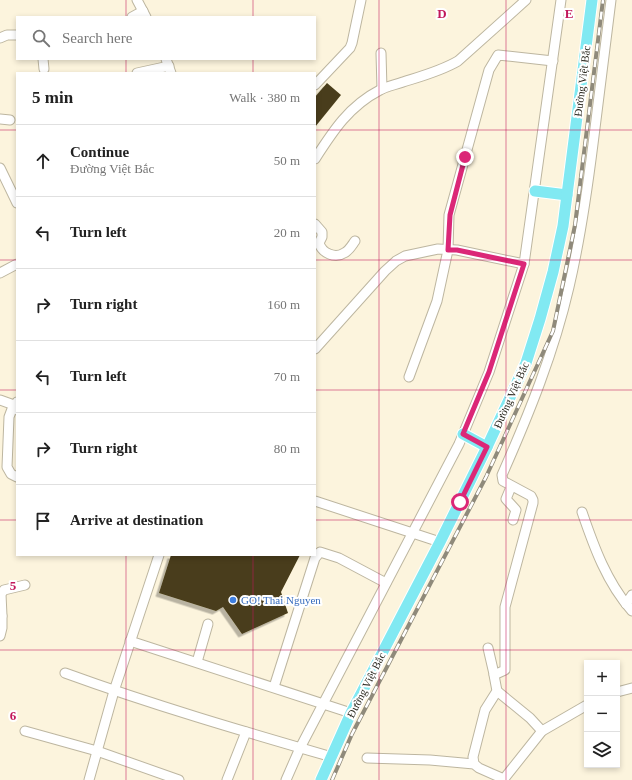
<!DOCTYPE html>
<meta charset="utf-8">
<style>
:root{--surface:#fff;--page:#f6f6f6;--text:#222;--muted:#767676;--line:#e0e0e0}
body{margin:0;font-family:"Times New Roman",serif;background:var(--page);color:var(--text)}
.controls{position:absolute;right:12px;bottom:12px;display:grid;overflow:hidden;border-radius:0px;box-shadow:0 2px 6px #0003}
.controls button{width:36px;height:36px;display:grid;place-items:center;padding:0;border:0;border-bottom:1px solid var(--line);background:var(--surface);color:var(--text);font:20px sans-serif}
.stop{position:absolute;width:12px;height:12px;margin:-9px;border:3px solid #db2777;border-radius:50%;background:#fff}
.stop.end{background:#db2777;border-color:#fff;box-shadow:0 1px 4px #0008}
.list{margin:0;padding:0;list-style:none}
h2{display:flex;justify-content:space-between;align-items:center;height:52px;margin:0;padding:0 16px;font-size:17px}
h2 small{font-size:13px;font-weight:400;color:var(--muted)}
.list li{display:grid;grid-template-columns:26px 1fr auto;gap:12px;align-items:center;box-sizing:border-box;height:72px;padding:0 16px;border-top:1px solid var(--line)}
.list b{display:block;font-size:15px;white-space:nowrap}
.list p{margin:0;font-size:13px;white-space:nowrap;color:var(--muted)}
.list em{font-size:13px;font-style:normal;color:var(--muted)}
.icon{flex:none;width:22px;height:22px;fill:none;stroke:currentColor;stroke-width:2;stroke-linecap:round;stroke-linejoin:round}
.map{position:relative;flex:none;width:632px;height:780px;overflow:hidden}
.search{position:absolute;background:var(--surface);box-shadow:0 2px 6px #0003;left:16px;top:16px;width:300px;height:44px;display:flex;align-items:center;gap:10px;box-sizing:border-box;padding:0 14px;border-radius:0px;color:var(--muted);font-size:15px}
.panel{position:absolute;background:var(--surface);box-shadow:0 2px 6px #0003;left:16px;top:72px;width:300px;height:484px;border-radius:0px}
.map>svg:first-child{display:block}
</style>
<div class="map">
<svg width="632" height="780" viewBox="0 0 632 780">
<defs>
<filter id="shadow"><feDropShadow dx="-3.5" dy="3.5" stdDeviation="0" flood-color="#0004"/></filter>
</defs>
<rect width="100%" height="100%" fill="#fcf4dd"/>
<g fill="#4a3e1a" filter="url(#shadow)">
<polygon points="327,83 341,95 315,127 315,97"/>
<polygon points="171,555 300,555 281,592 288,613 242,634 223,607 216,611 159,593"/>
</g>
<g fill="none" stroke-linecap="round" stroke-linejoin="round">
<g stroke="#bdb6a0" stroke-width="11">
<g id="minor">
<polyline points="137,0 146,17"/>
<polyline points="132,17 143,11"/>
<polyline points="0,38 7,35 17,35"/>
<polyline points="381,53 382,89"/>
<polyline points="43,59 44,69"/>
<polyline points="166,59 171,73"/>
<polyline points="137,73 169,66"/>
<polyline points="315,85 350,48 352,43 361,0"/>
<polyline points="0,119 10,120"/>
<path d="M315,159C333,131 349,106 380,90C387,86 395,85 403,82C422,76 441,71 458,61L526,0"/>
<polyline points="0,168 17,203"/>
<path d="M315,224L322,232V237L319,243C322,253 335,259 344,253C349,251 352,245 355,241"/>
<polyline points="0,273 17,264"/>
<polyline points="315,349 385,271 396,261 405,256 438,249 457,250 524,264"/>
<polyline points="409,377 437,301 448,250 449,215 489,70 498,55 553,61"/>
<polyline points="0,400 14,405 17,410"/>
<polyline points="17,402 12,409 9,417 7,467 11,474 17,477"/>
<polyline points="511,487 506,499 516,510 513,520"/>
<polyline points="315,501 440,542"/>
<path d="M582,512C594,547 607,583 632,611"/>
<polyline points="626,604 632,595"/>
<polyline points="0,616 2,616 1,594 4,590 25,585"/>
<polyline points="0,636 2,628 2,616"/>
<polyline points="130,641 351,713"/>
<polyline points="488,648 494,674"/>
<polyline points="197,662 208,624"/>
<path d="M65,673C153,705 242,731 332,757"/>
<polyline points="274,687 315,558 320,552 339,558 386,583"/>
<polyline points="497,691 530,718 542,731"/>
<polyline points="617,692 632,688"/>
<polyline points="25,731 97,751 179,780"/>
<polyline points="367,758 430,760 474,764 479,768 504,779"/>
<path d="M474,764L473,757L485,710L497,691L494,675L505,670V607L533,503V500L531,496L503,481L502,475C529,414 554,352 569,287C580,240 587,192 593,144C599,96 605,48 611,0"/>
<polyline points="89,780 114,691 159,555"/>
<polyline points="227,780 246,732"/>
<polyline points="286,780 300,748 459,444 489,372 524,264 561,0"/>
<polyline points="503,780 542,731 587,705"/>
</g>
</g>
<g stroke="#fff" stroke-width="13">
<g id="major">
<polyline points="535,191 567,195"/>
<polyline points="463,434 487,447"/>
<polyline points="321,780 351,713 440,542 487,447 526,363 540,319 553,272 563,226 592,0"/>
</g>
</g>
<use href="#minor" stroke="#fff" stroke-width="9"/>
<use href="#major" stroke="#81e9f2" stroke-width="11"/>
<g stroke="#8f8a7b" stroke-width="4">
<polyline id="rail" points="332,780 352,734 486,477 553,331 575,225 603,0"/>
</g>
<use href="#rail" stroke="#fff" stroke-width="2.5" stroke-dasharray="8" stroke-linecap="butt"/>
</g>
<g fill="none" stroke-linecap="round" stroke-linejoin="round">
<polyline stroke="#db2777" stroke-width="5" points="460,502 487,447 463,434 489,372 524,264 457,250 448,250 450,215 465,157"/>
</g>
<path fill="none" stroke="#c2185b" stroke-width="1" stroke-opacity="0.55" d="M126,0V17M253,0V17M379,0V780M506,0V780M126,59V73M253,59V73M0,130H17M315,130H632M0,260H17M315,260H632M0,390H17M315,390H632M0,520H17M315,520H632M126,555V780M253,555V780M0,650H632"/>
<circle fill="#3f7fe0" stroke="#fff" stroke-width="1.5" cx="233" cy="600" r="4"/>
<g text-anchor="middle" stroke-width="4" stroke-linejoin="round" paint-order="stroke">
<g font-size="11" fill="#2b2920" stroke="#fff">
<text transform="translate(582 81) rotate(-83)" y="4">Đường Việt Bắc</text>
<text transform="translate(511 395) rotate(-66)" y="4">Đường Việt Bắc</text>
<text transform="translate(366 685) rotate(-63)" y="4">Đường Việt Bắc</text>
</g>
<g font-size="11" fill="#366cbe" stroke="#fff" text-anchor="start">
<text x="241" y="604">GO! Thai Nguyen</text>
</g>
</g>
<g font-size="13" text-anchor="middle" font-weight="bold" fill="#c2185b" stroke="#fff" stroke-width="4" stroke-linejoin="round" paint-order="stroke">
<text x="442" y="18">D</text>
<text x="569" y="18">E</text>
<text x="13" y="590">5</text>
<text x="13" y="720">6</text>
</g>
</svg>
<div class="controls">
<button>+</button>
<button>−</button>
<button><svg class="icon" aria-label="layers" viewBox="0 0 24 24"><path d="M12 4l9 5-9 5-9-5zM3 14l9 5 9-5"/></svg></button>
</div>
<div class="stop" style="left:460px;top:502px"></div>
<div class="stop end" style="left:465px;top:157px"></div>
<div class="search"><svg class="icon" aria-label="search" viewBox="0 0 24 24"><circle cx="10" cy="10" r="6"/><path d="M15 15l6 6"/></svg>Search here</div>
<section class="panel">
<h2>5 min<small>Walk · 380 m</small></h2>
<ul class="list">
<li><svg class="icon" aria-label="ahead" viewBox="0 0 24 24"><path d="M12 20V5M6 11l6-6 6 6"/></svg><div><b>Continue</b><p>Đường Việt Bắc</p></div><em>50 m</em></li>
<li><svg class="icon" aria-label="left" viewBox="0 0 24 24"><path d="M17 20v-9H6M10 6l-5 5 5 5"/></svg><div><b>Turn left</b></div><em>20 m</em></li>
<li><svg class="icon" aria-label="right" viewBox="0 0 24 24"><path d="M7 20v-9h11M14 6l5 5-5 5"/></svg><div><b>Turn right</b></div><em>160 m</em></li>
<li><svg class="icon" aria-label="left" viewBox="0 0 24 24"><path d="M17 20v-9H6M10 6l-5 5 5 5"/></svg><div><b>Turn left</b></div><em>70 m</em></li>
<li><svg class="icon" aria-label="right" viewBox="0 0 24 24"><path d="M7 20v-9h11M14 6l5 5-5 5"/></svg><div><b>Turn right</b></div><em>80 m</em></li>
<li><svg class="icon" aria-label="arrive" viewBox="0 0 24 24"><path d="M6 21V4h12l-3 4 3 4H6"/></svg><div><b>Arrive at destination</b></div></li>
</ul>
</section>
</div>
